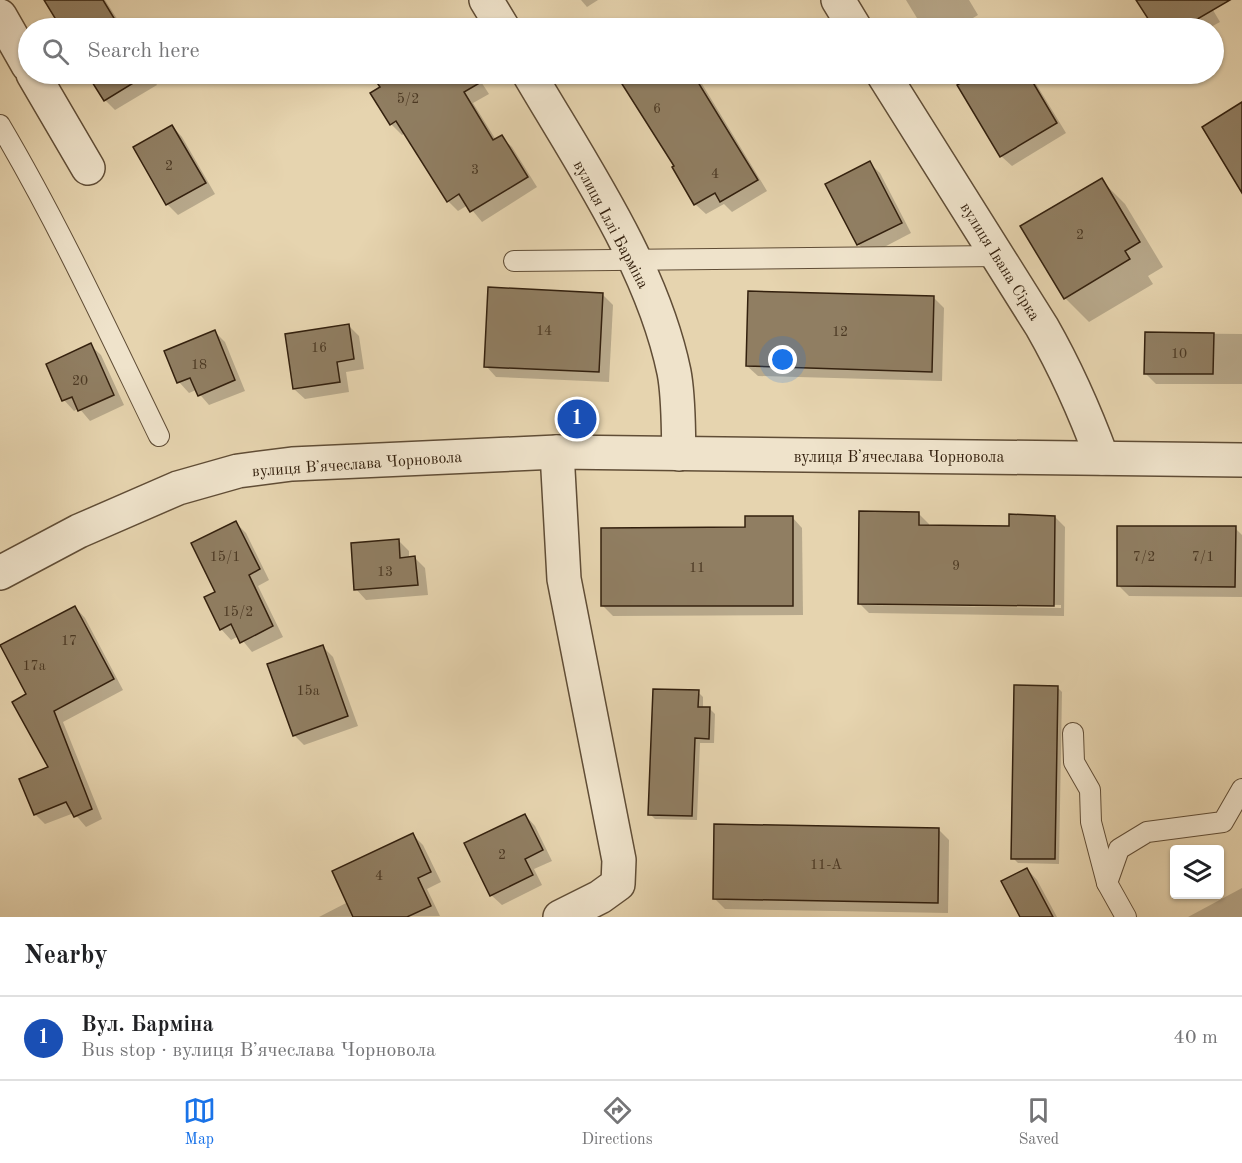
<!DOCTYPE html>
<meta charset="utf-8">
<style>
:root{--surface:#fff;--page:#f2f2f2;--text:#202124;--muted:#757577;--line:#e0e0e0;--accent:#1a73e8}
body{margin:0;font-family:"Old Standard TT",serif;background:var(--page);color:var(--text)}
.controls{position:absolute;right:18px;bottom:18px;display:grid;overflow:hidden;border-radius:6px;box-shadow:0 2px 4px #0004}
.controls button{width:54px;height:54px;display:grid;place-items:center;padding:0;border:0;border-bottom:2px solid var(--line);background:var(--surface);color:var(--text);font:30px sans-serif}
.you{position:absolute;left:783px;top:360px;width:21px;height:21px;margin:-15px;border:4px solid #fff;border-radius:50%;background:#1a73e8;box-shadow:0 0 0 9px #1a73e833}
.badge{display:grid;place-items:center;width:39px;height:39px;border-radius:50%;background:var(--accent);color:#fff;font-size:20px;font-weight:700}
.pin{position:absolute;translate:-50% -50%;border:3px solid #fff;box-shadow:0 2px 6px #0006}
.list{margin:0;padding:0;list-style:none}
h2{display:flex;justify-content:space-between;align-items:center;height:78px;margin:0;padding:0 24px;font-size:26px}
h2 small{font-size:20px;font-weight:400;color:var(--muted)}
.list li{display:grid;grid-template-columns:39px 1fr auto;gap:18px;align-items:center;box-sizing:border-box;height:84px;padding:0 24px;border-top:2px solid var(--line)}
.list b{display:block;font-size:22px;white-space:nowrap}
.list p{margin:0;font-size:20px;white-space:nowrap;color:var(--muted)}
.list em{font-size:20px;font-style:normal;color:var(--muted)}
.icon{flex:none;width:33px;height:33px;fill:none;stroke:currentColor;stroke-width:2;stroke-linecap:round;stroke-linejoin:round}
.map{position:relative;flex:none;width:1242px;height:917px;overflow:hidden}
.search{position:absolute;background:var(--surface);box-shadow:0 2px 4px #0004;left:18px;right:18px;top:18px;height:66px;display:flex;align-items:center;gap:15px;box-sizing:border-box;padding:0 21px;border-radius:33px;color:var(--muted);font-size:22px}
.sheet{height:162px;background:var(--surface)}
nav{display:flex;justify-content:space-around;align-items:center;box-sizing:border-box;height:84px;border-top:2px solid var(--line);background:var(--surface);font-size:16px;color:var(--muted)}
nav a{display:grid;justify-items:center;gap:3px}
nav .on{color:var(--accent)}
.map>svg:first-child{display:block}
</style>
<div class="map">
<svg width="1242" height="917" viewBox="0 0 1242 917">
<rect width="100%" height="100%" fill="#e6d4af"/>
<filter id="stains"><feTurbulence type="fractalNoise" baseFrequency=".00333" numOctaves="4"/><feColorMatrix values="0 0 0 0 .2 0 0 0 0 .09 0 0 0 0 .02 0 0 0 .5 -.17"/></filter>
<radialGradient id="worn" r=".72"><stop offset=".6" stop-color="#630" stop-opacity="0"/><stop offset="1" stop-color="#630" stop-opacity=".3"/></radialGradient>
<g fill="#0003" fill-rule="evenodd">
<polygon points="46,0 105,0 123,28 63,28"/>
<polygon points="581,0 598,0 587,7"/>
<polygon points="906,0 969,0 978,15 956,28 923,28"/>
<polygon points="1138,0 1207,0 1220,22 1209,28 1155,28"/>
<polygon points="89,74 150,74 157,85 115,110 105,100"/>
<polygon points="373,74 476,74 489,94 473,103 496,140 501,137 512,147 537,187 482,222 468,205 458,211 448,201 405,133 402,135 391,124 373,94 382,88"/>
<polygon points="642,74 696,74 767,191 732,212 724,204 706,214 695,204 677,166 624,85"/>
<polygon points="979,74 1030,74 1066,133 1012,166 1001,156 959,86"/>
<polygon points="172,126 182,137 215,194 178,215 168,205 135,148"/>
<polygon points="869,163 880,173 911,233 869,255 859,245 827,185"/>
<polygon points="1101,180 1125,204 1163,267 1148,276 1153,284 1089,322 1065,298"/>
<polygon points="602,294 613,305 609,382 496,377 486,366"/>
<polygon points="934,298 944,308 942,381 758,376 747,366"/>
<polygon points="349,326 359,336 364,369 346,372 349,392 305,399 294,389"/>
<polygon points="215,332 225,342 245,391 209,405 196,390 189,393 179,382 166,352"/>
<polygon points="1146,333 1242,334 1242,384 1156,384 1145,373"/>
<polygon points="90,345 101,355 124,405 90,421 79,408 74,411 64,400"/>
<path d="M918,513L929,524V526L1011,528L1055,517L1065,527L1064,616L869,613L859,603ZM867,602L1061,605V608L867,605Z"/>
<polygon points="792,517 802,528 803,615 613,616 603,606 746,529"/>
<polygon points="236,523 246,533 269,580 258,586 283,637 252,652 239,636 231,640 221,629 217,593"/>
<polygon points="1235,528 1242,535 1242,597 1129,596 1119,586"/>
<polygon points="399,541 409,551 409,558 415,558 425,568 428,595 366,600 356,589"/>
<polygon points="75,607 85,618 123,690 63,722 102,819 86,827 74,813 45,824 35,814 50,768 28,694"/>
<polygon points="322,646 333,657 358,726 304,745 294,735"/>
<polygon points="1057,687 1062,692 1059,864 1018,863 1013,858"/>
<polygon points="698,692 703,697 703,709 710,709 715,714 714,743 700,743 697,820 655,819 650,814"/>
<polygon points="525,815 535,826 552,861 534,869 542,885 502,905 491,895"/>
<polygon points="939,830 949,840 948,913 725,909 715,899"/>
<polygon points="413,835 423,845 441,882 427,889 440,916 319,917 348,902"/>
<polygon points="1027,869 1037,880 1057,917 1022,917"/>
<polygon points="1242,888 1242,917 1188,917"/>
</g>
<g fill="#907e62" stroke="#33200e" stroke-width="1.5">
<polygon points="44,0 103,0 120,28 61,28"/>
<polygon points="1136,0 1230,0 1182,28 1154,28"/>
<polygon points="87,74 148,74 104,101"/>
<polygon points="371,74 495,74 464,92 493,140 502,135 528,177 470,212 459,194 447,202 396,121 390,125 370,93 380,87"/>
<polygon points="639,74 693,74 758,180 720,202 715,193 694,205 672,167 674,166 622,84"/>
<polygon points="976,74 1028,74 1057,123 1000,157 957,85"/>
<polygon points="1242,102 1242,193 1202,127"/>
<polygon points="172,125 206,183 166,205 133,147"/>
<polygon points="870,161 902,223 857,245 825,184"/>
<polygon points="1102,178 1140,242 1125,251 1130,259 1064,299 1020,226"/>
<polygon points="488,287 603,293 599,372 484,367"/>
<polygon points="748,291 934,296 932,372 746,366"/>
<polygon points="349,324 354,359 337,362 340,382 293,389 285,334"/>
<polygon points="215,330 235,380 198,396 190,378 177,383 164,351"/>
<polygon points="1145,332 1214,333 1213,374 1144,374"/>
<polygon points="91,343 114,395 78,411 72,397 62,401 46,364"/>
<polygon points="859,511 919,512 919,525 1009,526 1009,514 1055,516 1054,606 858,604"/>
<polygon points="745,516 793,516 793,606 601,606 601,528 745,527"/>
<polygon points="236,521 260,569 249,575 273,626 240,643 231,624 220,630 204,597 215,592 191,543"/>
<polygon points="1117,526 1236,526 1235,587 1117,586"/>
<polygon points="399,539 400,558 415,556 418,585 354,590 351,543"/>
<polygon points="75,606 114,679 54,711 92,809 74,817 66,802 34,815 19,779 48,767 12,702 26,694 0,645"/>
<polygon points="323,645 348,716 293,736 267,664"/>
<polygon points="1014,685 1058,686 1055,859 1011,859"/>
<polygon points="653,689 699,690 698,707 710,707 709,739 695,738 692,816 648,815"/>
<polygon points="525,814 543,850 525,859 533,875 490,896 464,843"/>
<polygon points="714,824 939,828 938,903 713,899"/>
<polygon points="413,833 431,872 418,878 431,906 407,917 353,917 332,871"/>
<polygon points="1027,868 1053,917 1020,917 1001,881"/>
</g>
<g fill="none" stroke-linecap="round" stroke-linejoin="round">
<g stroke="#604d36" stroke-width="22">
<g id="service">
<path d="M0,125C59,225 108,331 159,436"/>
<polyline points="514,261 999,256"/>
<polyline points="1073,733 1074,762 1090,790 1091,822 1107,883 1126,917"/>
<polyline points="1107,883 1119,849 1147,832 1223,822 1242,789"/>
</g>
</g>
<g stroke="#604d36" stroke-width="36">
<g id="minor">
<polyline points="486,0 503,28"/>
<polyline points="838,0 855,28"/>
<polyline points="0,16 28,65"/>
<polyline points="33,74 88,168"/>
<path d="M529,74C583,166 652,266 674,372C679,398 678,427 679,454"/>
<path d="M883,74L1042,327C1066,369 1085,412 1102,458"/>
<polyline points="557,452 564,579 619,860 618,884 600,897 560,917"/>
<polyline points="0,573 79,531 178,488 238,471 292,464 557,452 1242,460"/>
</g>
</g>
<use href="#service" stroke="#efe3cb" stroke-width="20"/>
<use href="#minor" stroke="#efe3cb" stroke-width="33"/>
</g>
<g text-anchor="middle" stroke-width="6" stroke-linejoin="round" paint-order="stroke">
<g font-size="14" fill="#4a3823">
<text x="408" y="103">5/2</text>
<text x="657" y="113">6</text>
<text x="169" y="170">2</text>
<text x="475" y="174">3</text>
<text x="715" y="178">4</text>
<text x="1080" y="239">2</text>
<text x="544" y="335">14</text>
<text x="840" y="336">12</text>
<text x="319" y="352">16</text>
<text x="1179" y="358">10</text>
<text x="199" y="369">18</text>
<text x="80" y="385">20</text>
<text x="225" y="561">15/1</text>
<text x="1144" y="561">7/2</text>
<text x="1203" y="561">7/1</text>
<text x="956" y="570">9</text>
<text x="697" y="572">11</text>
<text x="385" y="576">13</text>
<text x="238" y="616">15/2</text>
<text x="69" y="645">17</text>
<text x="34" y="670">17а</text>
<text x="308" y="695">15а</text>
<text x="502" y="859">2</text>
<text x="826" y="869">11-А</text>
<text x="379" y="880">4</text>
</g>
<g font-size="16" fill="#33200e" stroke="#efe3cb">
<text transform="translate(612 224) rotate(62)" y="6">вулиця Іллі Барміна</text>
<text transform="translate(1001 261) rotate(58)" y="6">вулиця Івана Сірка</text>
<text x="899" y="462">вулиця Вʼячеслава Чорновола</text>
<text transform="translate(357 463) rotate(-4)" y="6">вулиця Вʼячеслава Чорновола</text>
</g>
</g>
<rect width="100%" height="100%" filter="url(#stains)"/>
<rect width="100%" height="100%" fill="url(#worn)"/>
</svg>
<div class="controls">
<button><svg class="icon" aria-label="layers" viewBox="0 0 24 24"><path d="M12 4l9 5-9 5-9-5zM3 14l9 5 9-5"/></svg></button>
</div>
<div class="you"></div>
<div class="pin badge" style="left:577px;top:419px;background:#1a4fb4">1</div>
<div class="search"><svg class="icon" aria-label="search" viewBox="0 0 24 24"><circle cx="10" cy="10" r="6"/><path d="M15 15l6 6"/></svg>Search here</div>
</div>
<section class="sheet">
<h2>Nearby<small></small></h2>
<ul class="list">
<li><span class="badge" style="background:#1a4fb4">1</span><div><b>Вул. Барміна</b><p>Bus stop · вулиця Вʼячеслава Чорновола</p></div><em>40 m</em></li>
</ul>
</section>
<nav>
<a class="on"><svg class="icon" aria-label="map" viewBox="0 0 24 24"><path d="M3 6l6-2 6 2 6-2v14l-6 2-6-2-6 2zM9 4v14M15 6v14"/></svg>Map</a>
<a><svg class="icon" aria-label="directions" viewBox="0 0 24 24"><path d="M12 3l9 9-9 9-9-9zM9 14v-3h6M13 9l2 2-2 2"/></svg>Directions</a>
<a><svg class="icon" aria-label="saved" viewBox="0 0 24 24"><path d="M7 4h10v16l-5-4-5 4z"/></svg>Saved</a>
</nav>
